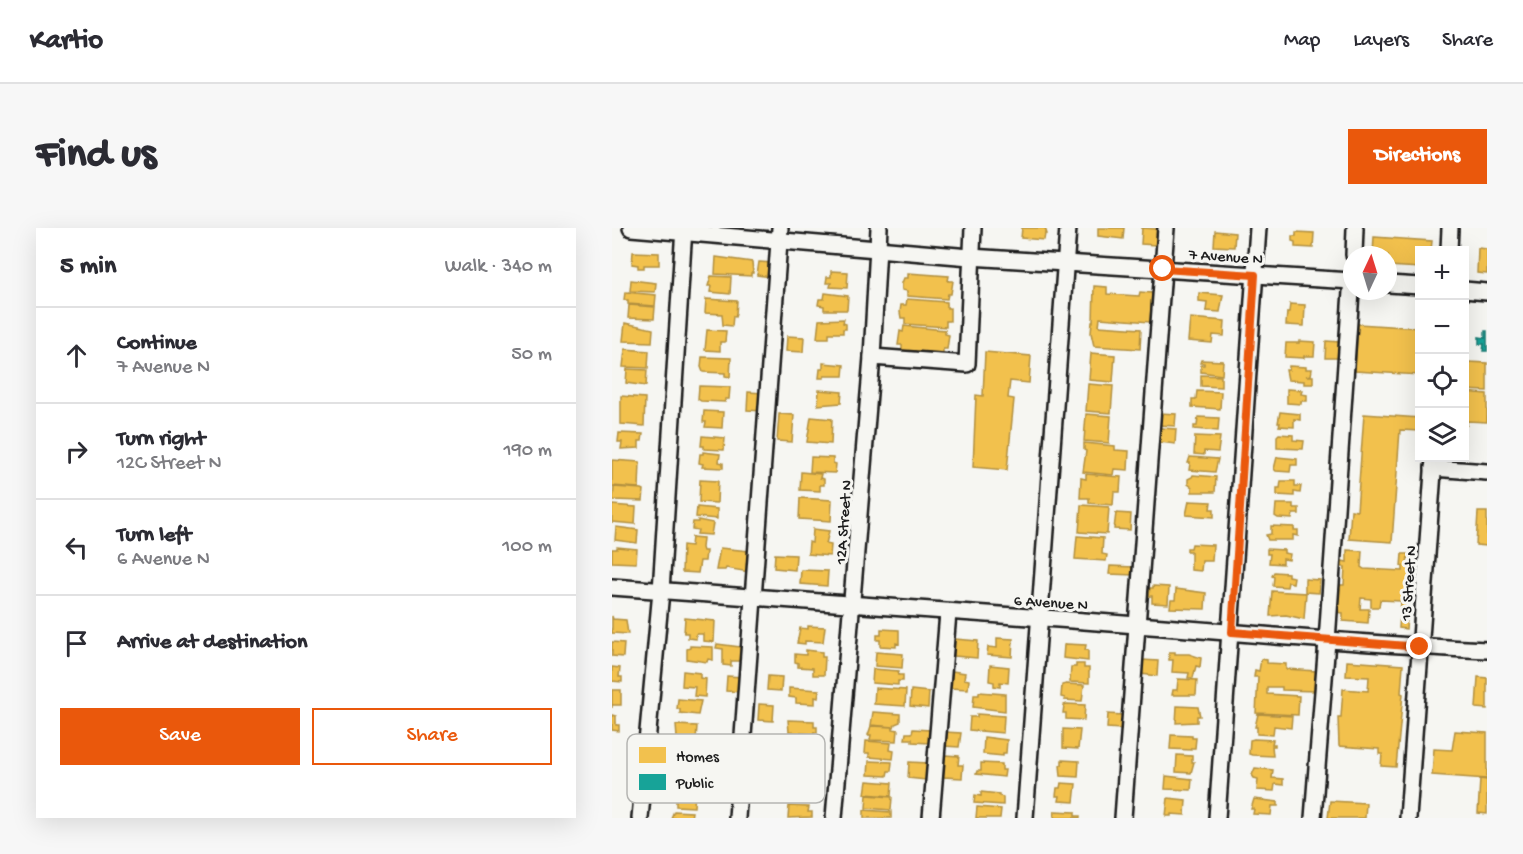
<!DOCTYPE html>
<meta charset="utf-8">
<style>
:root{--surface:#fff;--page:#f7f7f7;--text:#2b2b33;--muted:#7c7c81;--line:#e1e1e2;--accent:#ea580c}
body{margin:0;font-family:"Gochi Hand",sans-serif;background:var(--page);color:var(--text)}
.controls{position:absolute;right:18px;top:18px;display:grid;overflow:hidden;border-radius:0px;box-shadow:0 6px 24px #0002}
.controls button{width:54px;height:54px;display:grid;place-items:center;padding:0;border:0;border-bottom:2px solid var(--line);background:var(--surface);color:var(--text);font:30px sans-serif}
.compass{position:absolute;left:731px;top:18px;width:54px;height:54px;border-radius:50%;background:var(--surface);box-shadow:0 6px 24px #0002;rotate:4deg}
.stop{position:absolute;width:18px;height:18px;margin:-14px;border:4px solid #ea580c;border-radius:50%;background:#fff}
.stop.end{background:#ea580c;border-color:#fff;box-shadow:0 2px 6px #0008}
.list{margin:0;padding:0;list-style:none}
h2{display:flex;justify-content:space-between;align-items:center;height:78px;margin:0;padding:0 24px;font-size:26px}
h2 small{font-size:20px;font-weight:400;color:var(--muted)}
.list li{display:grid;grid-template-columns:39px 1fr auto;gap:18px;align-items:center;box-sizing:border-box;height:96px;padding:0 24px;border-top:2px solid var(--line)}
.list b{display:block;font-size:22px;white-space:nowrap}
.list p{margin:0;font-size:20px;white-space:nowrap;color:var(--muted)}
.list em{font-size:20px;font-style:normal;color:var(--muted)}
.actions{display:flex;gap:12px;padding:18px 24px}
.actions a{flex:1;padding:14px 0;border:2px solid var(--accent);border-radius:0px;text-align:center;font-size:21px;color:var(--accent)}
.actions .main{background:var(--accent);color:#fff}
.icon{flex:none;width:33px;height:33px;fill:none;stroke:currentColor;stroke-width:2;stroke-linecap:round;stroke-linejoin:round}
.map{position:relative;flex:none;width:875px;height:590px;overflow:hidden;border-radius:0px}
header{display:flex;align-items:center;gap:36px;box-sizing:border-box;height:84px;padding:0 30px;background:var(--surface);border-bottom:2px solid var(--line)}
header strong{font-size:28px}
nav{display:flex;gap:33px;margin-inline-start:auto;font-size:21px}
.intro{display:flex;align-items:center;justify-content:space-between;box-sizing:border-box;height:144px;padding:0 36px}
h1{margin:0;font-size:42px}
.button{padding:15px 27px;border-radius:0px;background:var(--accent);color:#fff;font-size:21px;font-weight:700}
main{display:flex;gap:36px;padding:0 36px}
aside{flex:1;background:var(--surface);border-radius:0px;box-shadow:0 6px 24px #0002}
.map>svg:first-child{display:block}
</style>
<header>
<strong>Kartio</strong>
<nav><a>Map</a><a>Layers</a><a>Share</a></nav>
</header>
<div class="intro"><h1>Find us</h1><a class="button">Directions</a></div>
<main>
<aside>
<h2>5 min<small>Walk · 340 m</small></h2>
<ul class="list">
<li><svg class="icon" aria-label="ahead" viewBox="0 0 24 24"><path d="M12 20V5M6 11l6-6 6 6"/></svg><div><b>Continue</b><p>7 Avenue N</p></div><em>50 m</em></li>
<li><svg class="icon" aria-label="right" viewBox="0 0 24 24"><path d="M7 20v-9h11M14 6l5 5-5 5"/></svg><div><b>Turn right</b><p>12C Street N</p></div><em>190 m</em></li>
<li><svg class="icon" aria-label="left" viewBox="0 0 24 24"><path d="M17 20v-9H6M10 6l-5 5 5 5"/></svg><div><b>Turn left</b><p>6 Avenue N</p></div><em>100 m</em></li>
<li><svg class="icon" aria-label="arrive" viewBox="0 0 24 24"><path d="M6 21V4h12l-3 4 3 4H6"/></svg><div><b>Arrive at destination</b></div></li>
</ul>
<div class="actions"><a class="main">Save</a><a>Share</a></div>
</aside>
<div class="map">
<svg width="875" height="590" viewBox="0 0 875 590">
<rect width="100%" height="100%" fill="#f6f6f2"/>
<filter id="ink" filterUnits="userSpaceOnUse"><feTurbulence type="fractalNoise" baseFrequency=".0167" numOctaves="2"/><feDisplacementMap in="SourceGraphic" scale="12" xChannelSelector="R" yChannelSelector="G"/><feConvolveMatrix kernelMatrix="1 2 1 2 8 2 1 2 1" color-interpolation-filters="sRGB"/></filter>
<g filter="url(#ink)">
<g fill="#f2c14e" stroke="#b2903f" stroke-width="1.5">
<polygon points="410,0 433,0 435,6 433,6 432,12 409,10"/>
<polygon points="486,0 512,0 511,11 486,8"/>
<polygon points="530,0 545,1 544,17 529,16"/>
<polygon points="603,3 623,5 622,19 602,18"/>
<polygon points="684,4 702,5 701,20 683,19 683,14 680,13 680,8 684,8"/>
<polygon points="762,9 820,13 819,22 808,22 808,40 776,38 776,27 761,27"/>
<polygon points="866,20 875,21 875,46 865,45"/>
<polygon points="21,24 47,25 47,37 32,37 32,40 26,40 26,37 20,36"/>
<polygon points="104,29 140,34 141,45 139,45 139,48 103,46"/>
<polygon points="147,34 161,35 159,49 145,47"/>
<polygon points="219,43 236,44 235,60 218,59 219,55 214,55 215,49 219,49"/>
<polygon points="296,45 337,48 336,53 341,53 339,66 336,66 335,71 295,68 295,63 290,62 290,55 292,50 296,50"/>
<polygon points="99,48 119,49 118,66 98,64 99,58 96,58"/>
<polygon points="19,52 44,55 43,64 18,63"/>
<polygon points="482,58 495,59 495,66 527,68 528,64 540,65 538,94 488,90 487,98 529,101 528,121 482,118 479,105 480,94 481,94"/>
<polygon points="13,64 44,67 43,78 16,76 16,72 12,72"/>
<polygon points="213,65 236,68 235,82 212,82 212,78 206,77 207,71 212,71"/>
<polygon points="587,65 611,67 608,84 594,83 595,74 587,73"/>
<polygon points="94,71 125,73 124,86 123,89 121,88 120,98 111,97 110,86 93,85"/>
<polygon points="295,71 335,74 335,80 338,80 338,93 334,93 334,99 293,96 293,90 289,90 288,84 289,77 294,77"/>
<polygon points="678,76 693,77 692,98 674,97 675,84 677,84"/>
<polygon points="17,77 43,79 42,91 16,90"/>
<polygon points="578,90 613,93 612,108 601,107 600,115 576,113"/>
<polygon points="232,91 231,95 234,96 234,101 231,101 231,105 217,105 217,110 205,110 207,92"/>
<polygon points="13,95 41,101 40,114 11,113"/>
<polygon points="746,96 808,100 808,147 743,143"/>
<polygon points="292,98 333,102 333,106 337,107 335,121 331,121 331,125 290,123 290,117 286,117 288,103 291,104"/>
<polygon points="95,102 114,103 113,114 108,114 108,123 93,122"/>
<polygon points="175,108 192,109 191,124 174,123"/>
<polygon points="687,113 703,114 702,128 692,128 692,130 673,129 674,115 687,115"/>
<polygon points="714,113 728,114 729,130 713,130"/>
<polygon points="13,121 37,123 36,140 11,139"/>
<polygon points="373,124 419,128 417,155 398,153 396,170 402,171 395,242 361,239 364,167 371,168"/>
<polygon points="479,125 503,127 501,154 477,152"/>
<polygon points="90,129 119,130 118,149 113,148 113,145 91,144 89,139"/>
<polygon points="589,132 611,133 610,147 589,144 589,137 592,137 592,135 588,135"/>
<polygon points="856,134 875,135 875,163 853,162"/>
<polygon points="211,135 232,137 231,148 212,148 212,150 207,150 208,141 211,141"/>
<polygon points="677,138 694,139 694,141 700,141 699,147 694,148 701,148 701,156 692,156 692,153 676,152 674,142 677,142"/>
<polygon points="15,141 35,142 34,158 14,155"/>
<polygon points="589,147 609,148 609,159 589,158"/>
<polygon points="476,156 501,158 499,185 474,183"/>
<polygon points="87,158 118,159 117,171 113,171 113,174 89,173 86,171"/>
<polygon points="675,161 690,162 689,166 695,167 695,173 689,173 689,176 675,175"/>
<polygon points="207,162 230,164 229,175 206,177"/>
<polygon points="585,163 609,164 608,181 580,179 580,171 584,171"/>
<polygon points="136,164 151,165 150,183 135,182"/>
<polygon points="852,164 875,166 875,194 855,193 855,197 852,197"/>
<polygon points="9,168 33,170 32,198 9,196"/>
<polygon points="92,183 111,184 110,200 93,199 94,194 91,194"/>
<polygon points="668,184 688,186 688,192 682,191 682,199 667,198 668,195 666,195"/>
<polygon points="548,185 564,186 563,198 547,197"/>
<polygon points="167,186 182,187 180,214 165,213"/>
<polygon points="474,186 499,188 497,215 472,213"/>
<polygon points="752,186 808,190 808,203 788,202 780,314 737,311 739,282 745,283"/>
<polygon points="199,189 220,191 219,216 195,214"/>
<polygon points="586,189 607,190 606,203 582,201 582,198 585,198"/>
<polygon points="549,200 564,201 563,216 548,214"/>
<polygon points="7,205 31,206 30,213 27,213 27,220 9,221 10,214 6,214"/>
<polygon points="667,206 681,207 681,212 692,213 691,221 665,220 665,208"/>
<polygon points="90,208 113,210 112,222 92,221 92,218 89,218"/>
<polygon points="583,208 608,209 606,224 592,223 592,227 582,226"/>
<polygon points="472,215 503,218 503,222 517,223 516,242 502,241 501,247 471,244 474,223 472,222"/>
<polygon points="91,224 108,226 107,234 111,235 111,240 90,239 91,236 87,235 88,226 91,226"/>
<polygon points="199,229 221,230 221,235 224,236 223,245 198,244"/>
<polygon points="578,229 606,231 603,244 577,242 578,235 576,235"/>
<polygon points="665,229 685,231 685,237 679,237 678,244 664,243 662,241"/>
<polygon points="0,232 28,234 27,260 0,258"/>
<polygon points="189,244 209,246 208,250 212,251 212,257 208,257 208,263 188,262"/>
<polygon points="474,246 509,249 508,264 502,264 501,277 477,275 477,270 468,270 469,250 474,251"/>
<polygon points="581,247 604,249 603,264 580,264 580,259 576,256 576,251 580,249"/>
<polygon points="88,252 106,253 105,275 87,274"/>
<polygon points="669,253 683,253 683,258 689,258 688,265 682,264 682,268 665,267 665,260 668,260"/>
<polygon points="2,259 30,261 32,262 31,273 1,272"/>
<polygon points="188,270 220,272 219,293 187,291"/>
<polygon points="577,273 599,274 598,281 602,281 602,289 574,287"/>
<polygon points="664,276 681,276 681,280 687,280 687,286 681,286 680,291 666,290 663,288"/>
<polygon points="0,277 24,279 23,296 0,294"/>
<polygon points="469,277 497,279 495,306 467,304"/>
<polygon points="85,279 105,281 105,291 84,289"/>
<polygon points="866,284 875,284 875,318 864,317"/>
<polygon points="504,285 519,286 518,302 502,301"/>
<polygon points="86,292 101,295 99,307 85,306 86,302 80,301 81,294 86,294"/>
<polygon points="659,298 682,299 682,302 686,302 686,308 681,307 681,312 656,312 654,307 659,306"/>
<polygon points="4,299 26,302 25,315 3,312"/>
<polygon points="201,301 217,303 214,316 219,317 218,328 196,326 197,314 200,315"/>
<polygon points="465,308 491,310 490,326 495,327 494,333 463,331"/>
<polygon points="80,309 91,310 90,320 91,323 94,323 93,333 88,333 86,345 70,344 71,317 79,318"/>
<polygon points="580,316 601,317 600,333 590,333 589,343 579,342 579,323 575,323 575,320 579,320"/>
<polygon points="5,319 25,321 24,335 0,334 0,321 5,321"/>
<polygon points="108,320 137,323 136,330 139,330 137,344 114,340 113,342 104,342"/>
<polygon points="655,321 672,322 672,325 678,326 677,332 671,331 671,336 657,335 658,326 655,326"/>
<polygon points="735,322 750,323 749,339 752,341 791,343 791,338 789,338 790,326 796,326 795,338 799,338 794,401 787,400 789,373 768,372 767,379 759,379 759,371 749,370 748,381 757,381 756,395 731,393 731,385 724,384 726,357 732,357 733,339 730,339 730,333 735,334"/>
<polygon points="163,326 184,327 183,342 162,340"/>
<polygon points="498,338 522,339 522,347 497,346"/>
<polygon points="189,342 216,343 215,358 188,356"/>
<polygon points="662,344 676,345 676,348 682,349 681,355 676,354 675,359 661,358 662,349 660,348"/>
<polygon points="693,351 708,352 707,365 693,364"/>
<polygon points="541,358 557,359 556,376 540,375 540,368 537,368 538,360 541,360"/>
<polygon points="564,361 594,365 593,381 558,380 559,372 563,372"/>
<polygon points="660,363 694,365 692,391 674,387 658,388"/>
<polygon points="0,388 1,391 14,392 16,406 0,405"/>
<polygon points="73,390 103,393 102,414 91,413 91,406 84,406 84,411 76,410 76,405 72,405"/>
<polygon points="196,398 213,399 211,414 193,413 193,416 185,415 188,400 196,401"/>
<polygon points="269,401 287,402 287,416 284,415 284,419 268,418 268,412 265,412 265,407 269,407"/>
<polygon points="385,410 401,411 400,429 375,427 376,419 385,420"/>
<polygon points="343,411 366,413 365,430 342,428"/>
<polygon points="0,414 12,415 11,429 0,428"/>
<polygon points="105,416 128,419 129,428 132,429 132,433 119,433 119,438 111,437 111,421 104,420"/>
<polygon points="454,416 474,417 473,422 476,422 476,433 451,430 452,417"/>
<polygon points="78,418 101,419 101,432 96,431 95,434 75,431 75,421 78,420"/>
<polygon points="194,422 210,424 210,429 213,429 212,447 201,447 201,440 186,439 186,435 183,434 183,426 194,427"/>
<polygon points="264,424 291,426 290,440 263,438"/>
<polygon points="557,424 563,424 563,426 577,426 589,430 588,439 584,438 581,450 576,450 577,445 560,444 561,432 557,432"/>
<polygon points="649,431 655,432 655,435 674,436 674,441 704,443 703,463 670,462 670,459 655,459 655,466 687,468 686,487 644,485 646,449 642,449 643,442 647,443"/>
<polygon points="530,432 546,433 545,448 529,446"/>
<polygon points="735,433 791,437 789,465 791,466 784,539 769,538 770,526 767,526 767,521 727,518 726,489 729,489 731,461 756,463 757,449 734,448"/>
<polygon points="464,436 472,436 472,440 477,440 477,455 458,454 459,439 464,439"/>
<polygon points="378,437 397,439 396,455 388,454 388,459 382,458 382,454 377,453"/>
<polygon points="0,439 8,440 7,449 10,449 10,454 0,453"/>
<polygon points="261,441 287,443 286,447 291,447 291,453 286,453 286,457 260,455"/>
<polygon points="71,443 88,445 88,450 94,451 93,469 82,468 83,459 70,458"/>
<polygon points="340,443 353,445 352,451 357,452 356,461 338,460"/>
<polygon points="115,448 131,449 130,464 114,463"/>
<polygon points="156,448 170,449 169,463 155,462"/>
<polygon points="866,449 875,450 875,481 864,480"/>
<polygon points="566,451 585,452 584,467 560,467 561,462 565,462"/>
<polygon points="454,456 472,457 470,473 452,472 453,470 449,469 450,457"/>
<polygon points="177,460 207,462 206,470 203,469 203,476 184,475 184,470 177,469"/>
<polygon points="263,460 294,462 293,478 262,476"/>
<polygon points="0,462 9,462 9,477 0,477 0,480"/>
<polygon points="299,462 317,464 316,480 298,478"/>
<polygon points="367,464 393,466 393,483 361,479 362,467 367,467"/>
<polygon points="66,471 89,473 86,487 68,485 68,481 65,481"/>
<polygon points="147,476 162,477 161,493 146,492"/>
<polygon points="455,476 473,477 472,492 454,491 454,485 451,485 452,477"/>
<polygon points="565,478 586,479 588,488 585,488 585,494 564,495"/>
<polygon points="261,484 288,486 288,494 283,496 282,499 259,497"/>
<polygon points="365,486 392,488 391,505 357,502 358,489 365,489"/>
<polygon points="496,486 510,487 509,501 495,500"/>
<polygon points="646,486 680,488 679,500 662,498 661,507 645,506 645,499 643,499"/>
<polygon points="0,487 4,488 4,497 7,497 7,503 0,502"/>
<polygon points="176,492 202,493 202,499 205,499 205,505 202,504 201,506 177,504"/>
<polygon points="64,497 85,498 84,512 65,510"/>
<polygon points="259,498 281,499 281,501 286,502 285,513 258,512 259,507 256,507"/>
<polygon points="301,501 318,502 317,515 300,514 300,511 293,511 294,505 300,505"/>
<polygon points="451,501 468,502 466,521 451,520"/>
<polygon points="843,503 875,505 875,551 820,547 822,521 840,522"/>
<polygon points="333,504 349,505 347,519 332,518"/>
<polygon points="176,506 181,506 180,514 183,514 183,507 205,509 204,526 172,521 172,513 176,514"/>
<polygon points="559,507 580,508 580,510 584,510 583,520 579,520 579,522 558,521"/>
<polygon points="372,509 395,512 394,525 391,525 391,528 371,526"/>
<polygon points="642,511 661,512 660,516 663,516 663,518 660,518 661,528 640,527 637,526 638,512"/>
<polygon points="254,513 279,515 278,522 282,523 281,531 257,529 257,525 253,525"/>
<polygon points="333,527 347,528 346,537 351,537 350,550 331,549"/>
<polygon points="565,527 580,528 580,534 582,534 579,545 564,544"/>
<polygon points="450,532 467,533 466,549 449,548 448,537 450,537"/>
<polygon points="257,533 280,534 279,543 276,543 275,548 256,547"/>
<polygon points="297,534 316,535 314,552 296,550"/>
<polygon points="369,535 390,536 390,542 393,542 392,549 364,546 365,543 369,543"/>
<polygon points="643,540 661,542 660,550 671,551 671,557 663,556 662,563 645,562 646,551 642,550 640,547"/>
<polygon points="554,548 580,551 579,562 553,561"/>
<polygon points="868,551 875,552 875,586 866,585"/>
<polygon points="172,553 184,554 184,558 194,559 193,576 174,574 175,571 171,571"/>
<polygon points="255,553 280,555 279,568 253,566"/>
<polygon points="449,555 464,556 462,574 447,573 448,568 444,568 445,560 448,560"/>
<polygon points="72,562 83,562 82,579 64,578 64,566 72,566"/>
<polygon points="369,564 387,566 387,568 391,569 391,577 362,575 363,567 369,568"/>
<polygon points="255,567 280,569 279,582 254,580"/>
<polygon points="556,570 574,572 573,587 559,586 559,588 554,588"/>
<polygon points="642,571 666,574 666,578 660,578 659,587 641,586 642,581 639,581"/>
<polygon points="718,573 754,575 753,590 716,590"/>
<polygon points="177,578 197,579 196,584 200,584 200,589 176,590"/>
<polygon points="365,579 389,581 388,590 364,590"/>
<polygon points="252,582 279,584 279,590 252,590"/>
<polygon points="62,583 80,584 79,590 59,590"/>
<polygon points="443,583 463,584 463,588 468,588 468,590 442,590"/>
</g>
<polygon fill="#17a398" stroke="#187a73" stroke-width="1.5" points="873,103 875,103 875,123 871,123 872,116 867,116 867,109 873,110"/>
<g fill="none" stroke-linecap="round" stroke-linejoin="round">
<g stroke="#1c1c1c" stroke-width="20">
<g id="minor">
<polyline points="19,0 358,29 740,53"/>
<polyline points="837,22 838,0"/>
<polyline points="742,27 743,0"/>
<polyline points="776,56 808,58"/>
<polyline points="852,62 875,64"/>
<polyline points="260,129 355,136 361,0"/>
<polyline points="821,240 875,244"/>
<path d="M0,359C144,370 287,379 431,390C579,400 727,415 875,422"/>
<polyline points="28,590 49,363 72,0"/>
<polyline points="125,590 168,0"/>
<polyline points="222,590 260,129 267,0"/>
<polyline points="319,590 336,385"/>
<polyline points="413,590 456,0"/>
<polyline points="511,590 554,0"/>
<polyline points="605,590 646,0"/>
<polyline points="701,590 715,413 740,49"/>
<polyline points="796,590 822,230"/>
</g>
</g>
<use href="#minor" stroke="#f6f6f2" stroke-width="15"/>
</g>
</g>
<g fill="none" stroke-linecap="round" stroke-linejoin="round" filter="url(#ink)">
<polyline stroke="#ea580c" stroke-width="8" points="551,41 643,47 620,404 808,419"/>
</g>
<g text-anchor="middle" stroke-width="6" stroke-linejoin="round" paint-order="stroke">
<g font-size="16" fill="#1c1c1c" stroke="#f6f6f2">
<text transform="translate(614 27) rotate(4)" y="6">7 Avenue N</text>
<text transform="translate(230 294) rotate(-86)" y="6">12A Street N</text>
<text transform="translate(795 355) rotate(-86)" y="6">13 Street N</text>
<text transform="translate(439 373) rotate(4)" y="6">6 Avenue N</text>
</g>
</g>
<rect x="15" y="506" width="198" height="69" rx="9" fill="#f6f6f2" stroke="#b5b5b2" stroke-width="1.5"/>
<rect x="27" y="519" width="27" height="16" fill="#f2c14e"/>
<rect x="27" y="546" width="27" height="16" fill="#17a398"/>
<g font-size="16" fill="#1c1c1c">
<text x="64" y="533">Homes</text>
<text x="64" y="560">Public</text>
</g>
</svg>
<div class="controls">
<button>+</button>
<button>−</button>
<button><svg class="icon" aria-label="locate" viewBox="0 0 24 24"><circle cx="12" cy="12" r="6"/><path d="M12 2v4M12 18v4M2 12h4M18 12h4"/></svg></button>
<button><svg class="icon" aria-label="layers" viewBox="0 0 24 24"><path d="M12 4l9 5-9 5-9-5zM3 14l9 5 9-5"/></svg></button>
</div>
<svg class="compass" viewBox="-18 -18 36 36"><path d="M0-13l5 13h-10z" fill="#e53935"/><path d="M0 13l5-13h-10z" fill="#7c7c81"/></svg>
<div class="stop" style="left:551px;top:41px"></div>
<div class="stop end" style="left:808px;top:419px"></div>
</div>
</main>
